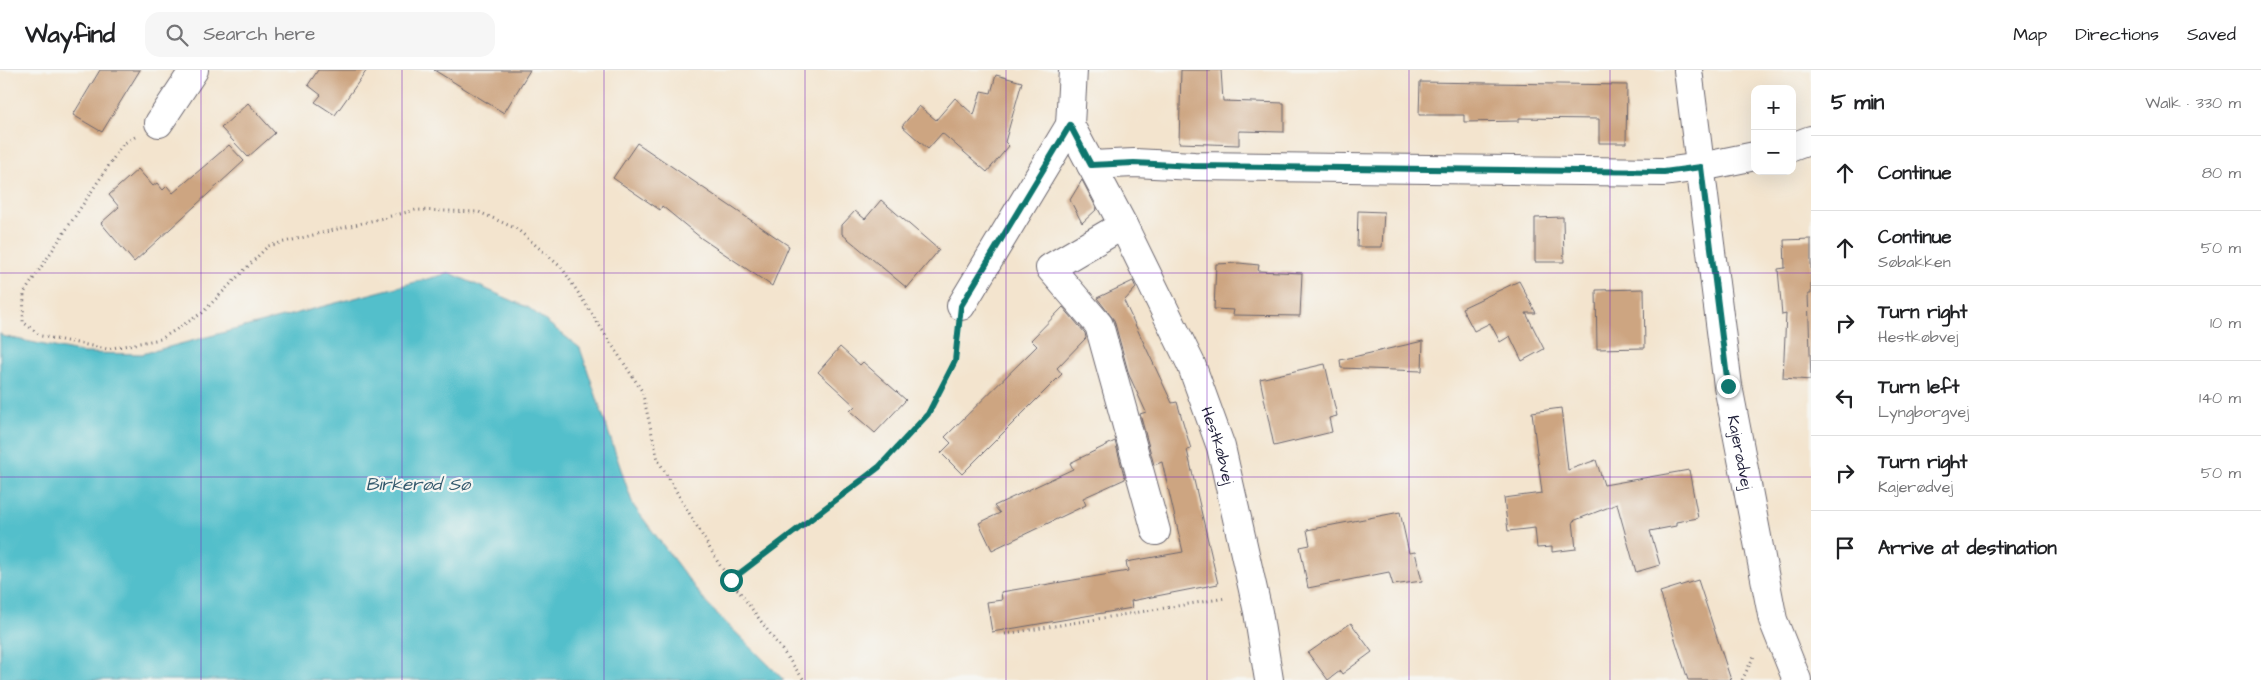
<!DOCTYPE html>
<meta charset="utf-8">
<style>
:root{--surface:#fff;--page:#f6f6f6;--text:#202124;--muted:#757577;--line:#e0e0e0}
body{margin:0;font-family:"Architects Daughter",sans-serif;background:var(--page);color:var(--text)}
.controls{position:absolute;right:15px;top:15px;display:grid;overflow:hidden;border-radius:10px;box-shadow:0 5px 20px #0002}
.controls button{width:45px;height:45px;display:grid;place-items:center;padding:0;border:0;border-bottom:1px solid var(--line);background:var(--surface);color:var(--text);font:25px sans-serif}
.stop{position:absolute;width:15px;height:15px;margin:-11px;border:4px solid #0f766e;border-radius:50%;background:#fff}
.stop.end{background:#0f766e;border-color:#fff;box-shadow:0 1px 5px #0008}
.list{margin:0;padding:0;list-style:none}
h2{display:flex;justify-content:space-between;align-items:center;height:65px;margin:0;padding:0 20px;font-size:21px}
h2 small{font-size:16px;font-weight:400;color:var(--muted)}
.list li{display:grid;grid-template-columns:32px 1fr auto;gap:15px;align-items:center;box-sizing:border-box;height:75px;padding:0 20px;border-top:1px solid var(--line)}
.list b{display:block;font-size:19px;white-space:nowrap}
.list p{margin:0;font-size:16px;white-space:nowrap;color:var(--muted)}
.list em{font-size:16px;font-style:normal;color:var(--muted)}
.icon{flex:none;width:28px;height:28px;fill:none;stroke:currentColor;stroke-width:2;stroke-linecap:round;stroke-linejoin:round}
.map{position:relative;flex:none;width:1811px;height:610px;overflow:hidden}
header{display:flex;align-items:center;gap:30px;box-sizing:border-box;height:70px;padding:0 25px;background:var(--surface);border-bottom:1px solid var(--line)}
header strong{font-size:24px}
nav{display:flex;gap:28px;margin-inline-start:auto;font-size:18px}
.search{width:350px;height:45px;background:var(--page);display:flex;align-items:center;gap:12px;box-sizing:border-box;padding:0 18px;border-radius:15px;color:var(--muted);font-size:19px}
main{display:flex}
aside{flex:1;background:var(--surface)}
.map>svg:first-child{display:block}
</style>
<header>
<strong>Wayfind</strong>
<div class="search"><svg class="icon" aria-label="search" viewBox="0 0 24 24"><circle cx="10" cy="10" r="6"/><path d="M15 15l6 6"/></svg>Search here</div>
<nav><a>Map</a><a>Directions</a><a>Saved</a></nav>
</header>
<main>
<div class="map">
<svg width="1811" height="610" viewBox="0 0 1811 610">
<rect width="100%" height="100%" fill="#f6f6f2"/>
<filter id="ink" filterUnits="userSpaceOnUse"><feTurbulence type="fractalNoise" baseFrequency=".02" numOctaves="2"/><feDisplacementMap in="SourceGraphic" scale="10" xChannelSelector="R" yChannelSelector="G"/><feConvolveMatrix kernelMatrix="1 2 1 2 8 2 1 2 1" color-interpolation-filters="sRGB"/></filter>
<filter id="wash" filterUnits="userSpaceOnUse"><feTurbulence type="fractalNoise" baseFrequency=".0096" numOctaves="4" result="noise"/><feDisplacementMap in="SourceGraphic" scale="20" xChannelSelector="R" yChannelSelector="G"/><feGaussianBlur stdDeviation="1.12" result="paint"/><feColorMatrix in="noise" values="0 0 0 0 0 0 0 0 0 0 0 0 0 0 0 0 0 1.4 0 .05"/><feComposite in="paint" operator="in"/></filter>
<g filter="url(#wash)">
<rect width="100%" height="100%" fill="#f3e4ce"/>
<polygon fill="#52bfcb" stroke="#3a7083" points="450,203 529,238 580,278 633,435 707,534 784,610 0,610 0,263 2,266 83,283 142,284"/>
<g id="blocks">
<g fill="#cda581">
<polygon points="100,0 140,0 102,62 73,45"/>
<polygon points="318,0 367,0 335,45 315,32 321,25 308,15"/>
<polygon points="434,0 530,0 504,43"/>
<polygon points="1181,0 1221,0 1223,31 1284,33 1284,62 1239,61 1239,75 1179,73"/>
<polygon points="996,5 1022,12 1005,72 1009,76 987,102 942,63 928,79 902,56 919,36 936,50 955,28 974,45 981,21 991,23"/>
<polygon points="1420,12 1627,15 1626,73 1599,73 1599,49 1519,48 1519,51 1464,52 1464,45 1419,45"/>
<polygon points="248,33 275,63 248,87 221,58"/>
<polygon points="637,73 789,176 772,216 701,168 662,136 660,140 613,108"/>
<polygon points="229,75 244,91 134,192 101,153 119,137 109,125 138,99 153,116 157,113 163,120 167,116 173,123"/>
<polygon points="1082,110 1097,139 1082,153 1070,130"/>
<polygon points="881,130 939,180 907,218 842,164 842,155 855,141 865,149"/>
<polygon points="1358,141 1384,142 1382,177 1357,177"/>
<polygon points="1563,147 1564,192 1535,192 1535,148"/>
<polygon points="1811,169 1811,224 1808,224 1811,310 1783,308 1786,244 1782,245 1778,199 1785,198 1784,170"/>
<polygon points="1239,193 1259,195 1258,201 1302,203 1300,246 1233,245 1234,240 1214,239 1216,194"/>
<polygon points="1133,211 1136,218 1124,231 1172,333 1177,332 1191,379 1187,380 1218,514 1131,531 1132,538 992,562 987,532 1002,530 1001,522 1128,501 1126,492 1183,482 1162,392 1154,395 1140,344 1146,342 1129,305 1114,250 1097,228"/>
<polygon points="1519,211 1536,243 1526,243 1544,279 1522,291 1510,266 1500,272 1490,253 1474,261 1462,238"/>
<polygon points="1644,219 1645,278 1597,279 1596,220"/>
<polygon points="1063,237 1085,263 1086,268 1057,298 1062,304 962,404 941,383 951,373 945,367 1037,276 1031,270"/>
<polygon points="1423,271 1422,301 1341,298 1340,290"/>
<polygon points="840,277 860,295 863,292 906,330 875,363 850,341 855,336 818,302"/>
<polygon points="1325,294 1337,346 1329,348 1332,362 1274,376 1260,309"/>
<polygon points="1561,338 1568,400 1596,390 1604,415 1689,400 1698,448 1676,452 1676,456 1650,461 1660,495 1636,502 1617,434 1573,451 1576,479 1552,482 1552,477 1537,478 1535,458 1508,461 1504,428 1542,423 1532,342"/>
<polygon points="1115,371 1125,409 1083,428 1086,435 992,480 979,453 1000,443 994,436 1073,399 1070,393"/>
<polygon points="1400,442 1409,483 1415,482 1422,511 1393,515 1389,502 1308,518 1300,477 1310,475 1307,460"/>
<polygon points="1698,510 1731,610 1688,610 1660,522"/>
<polygon points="1351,553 1372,582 1342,604 1340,601 1328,610 1308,583"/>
</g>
</g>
</g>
<g filter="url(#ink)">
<use href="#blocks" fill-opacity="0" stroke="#6b666e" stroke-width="1"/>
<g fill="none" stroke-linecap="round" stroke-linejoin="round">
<g stroke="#6b666e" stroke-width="30">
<g id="minor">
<path id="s1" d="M1073,0L1070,55L1123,155L1191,294L1221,377L1258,542L1269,610"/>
<path id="s2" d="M1688,0L1728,316L1773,550L1797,610"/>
<polyline points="159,53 194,0"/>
<polyline points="1792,77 1811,70"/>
<polyline points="1091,95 1134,93 1194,96 1664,102 1701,97 1755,86"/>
<polyline points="1123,155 1050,198 1099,255 1156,461"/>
<polyline points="961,236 1070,55"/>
</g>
</g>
<g stroke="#6b666e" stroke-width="3" stroke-dasharray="1 4" stroke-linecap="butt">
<polyline points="135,67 123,74 24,223 23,252 41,266 107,279 161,269 202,243 268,176 416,140 479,142 517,159 562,198 642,321 658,390 719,494 804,610"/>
<polyline points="731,510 879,397 928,343 955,291 958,265"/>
<polyline points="1005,564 1226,528"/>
<polyline points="1742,610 1755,584"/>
</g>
<use href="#minor" stroke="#fff" stroke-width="28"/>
</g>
</g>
<g fill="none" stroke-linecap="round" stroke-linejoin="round" filter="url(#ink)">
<polyline stroke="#0f766e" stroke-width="6" points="731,510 879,397 928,344 955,291 961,236 1070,55 1091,95 1134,93 1194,96 1664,102 1701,97 1728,316"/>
</g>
<path fill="none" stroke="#7b2cbf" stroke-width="1" stroke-opacity="0.55" d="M201,0V610M402,0V610M604,0V610M805,0V610M1006,0V610M1207,0V610M1409,0V610M1610,0V610M0,203H1811M0,407H1811"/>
<g text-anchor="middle" stroke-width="4.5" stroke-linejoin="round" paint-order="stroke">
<g font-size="16" fill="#22223b" stroke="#f6f6f2">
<text dy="6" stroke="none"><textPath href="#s1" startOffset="409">Hestkøbvej</textPath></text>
<text dy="6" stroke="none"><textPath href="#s2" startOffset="386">Kajerødvej</textPath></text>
</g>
<g font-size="18" font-style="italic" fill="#33596d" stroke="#f6f6f2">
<text x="418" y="420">Birkerød Sø</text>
</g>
</g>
</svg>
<div class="controls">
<button>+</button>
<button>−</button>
</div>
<div class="stop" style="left:731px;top:510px"></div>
<div class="stop end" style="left:1728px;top:316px"></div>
</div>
<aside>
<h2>5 min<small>Walk · 330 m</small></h2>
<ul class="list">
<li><svg class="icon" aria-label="ahead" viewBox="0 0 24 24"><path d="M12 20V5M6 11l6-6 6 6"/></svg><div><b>Continue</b></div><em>80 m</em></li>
<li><svg class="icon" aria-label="ahead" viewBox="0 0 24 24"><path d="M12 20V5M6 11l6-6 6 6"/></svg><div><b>Continue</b><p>Søbakken</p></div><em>50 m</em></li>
<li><svg class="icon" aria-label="right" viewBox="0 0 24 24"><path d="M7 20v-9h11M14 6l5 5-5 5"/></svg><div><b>Turn right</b><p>Hestkøbvej</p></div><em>10 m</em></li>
<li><svg class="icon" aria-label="left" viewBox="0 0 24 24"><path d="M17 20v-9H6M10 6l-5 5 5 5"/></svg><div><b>Turn left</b><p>Lyngborgvej</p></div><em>140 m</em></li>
<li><svg class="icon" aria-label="right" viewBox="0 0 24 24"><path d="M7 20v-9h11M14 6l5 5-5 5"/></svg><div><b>Turn right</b><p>Kajerødvej</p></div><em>50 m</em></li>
<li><svg class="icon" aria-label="arrive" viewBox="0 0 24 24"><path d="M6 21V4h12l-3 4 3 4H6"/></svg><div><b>Arrive at destination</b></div></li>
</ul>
</aside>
</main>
